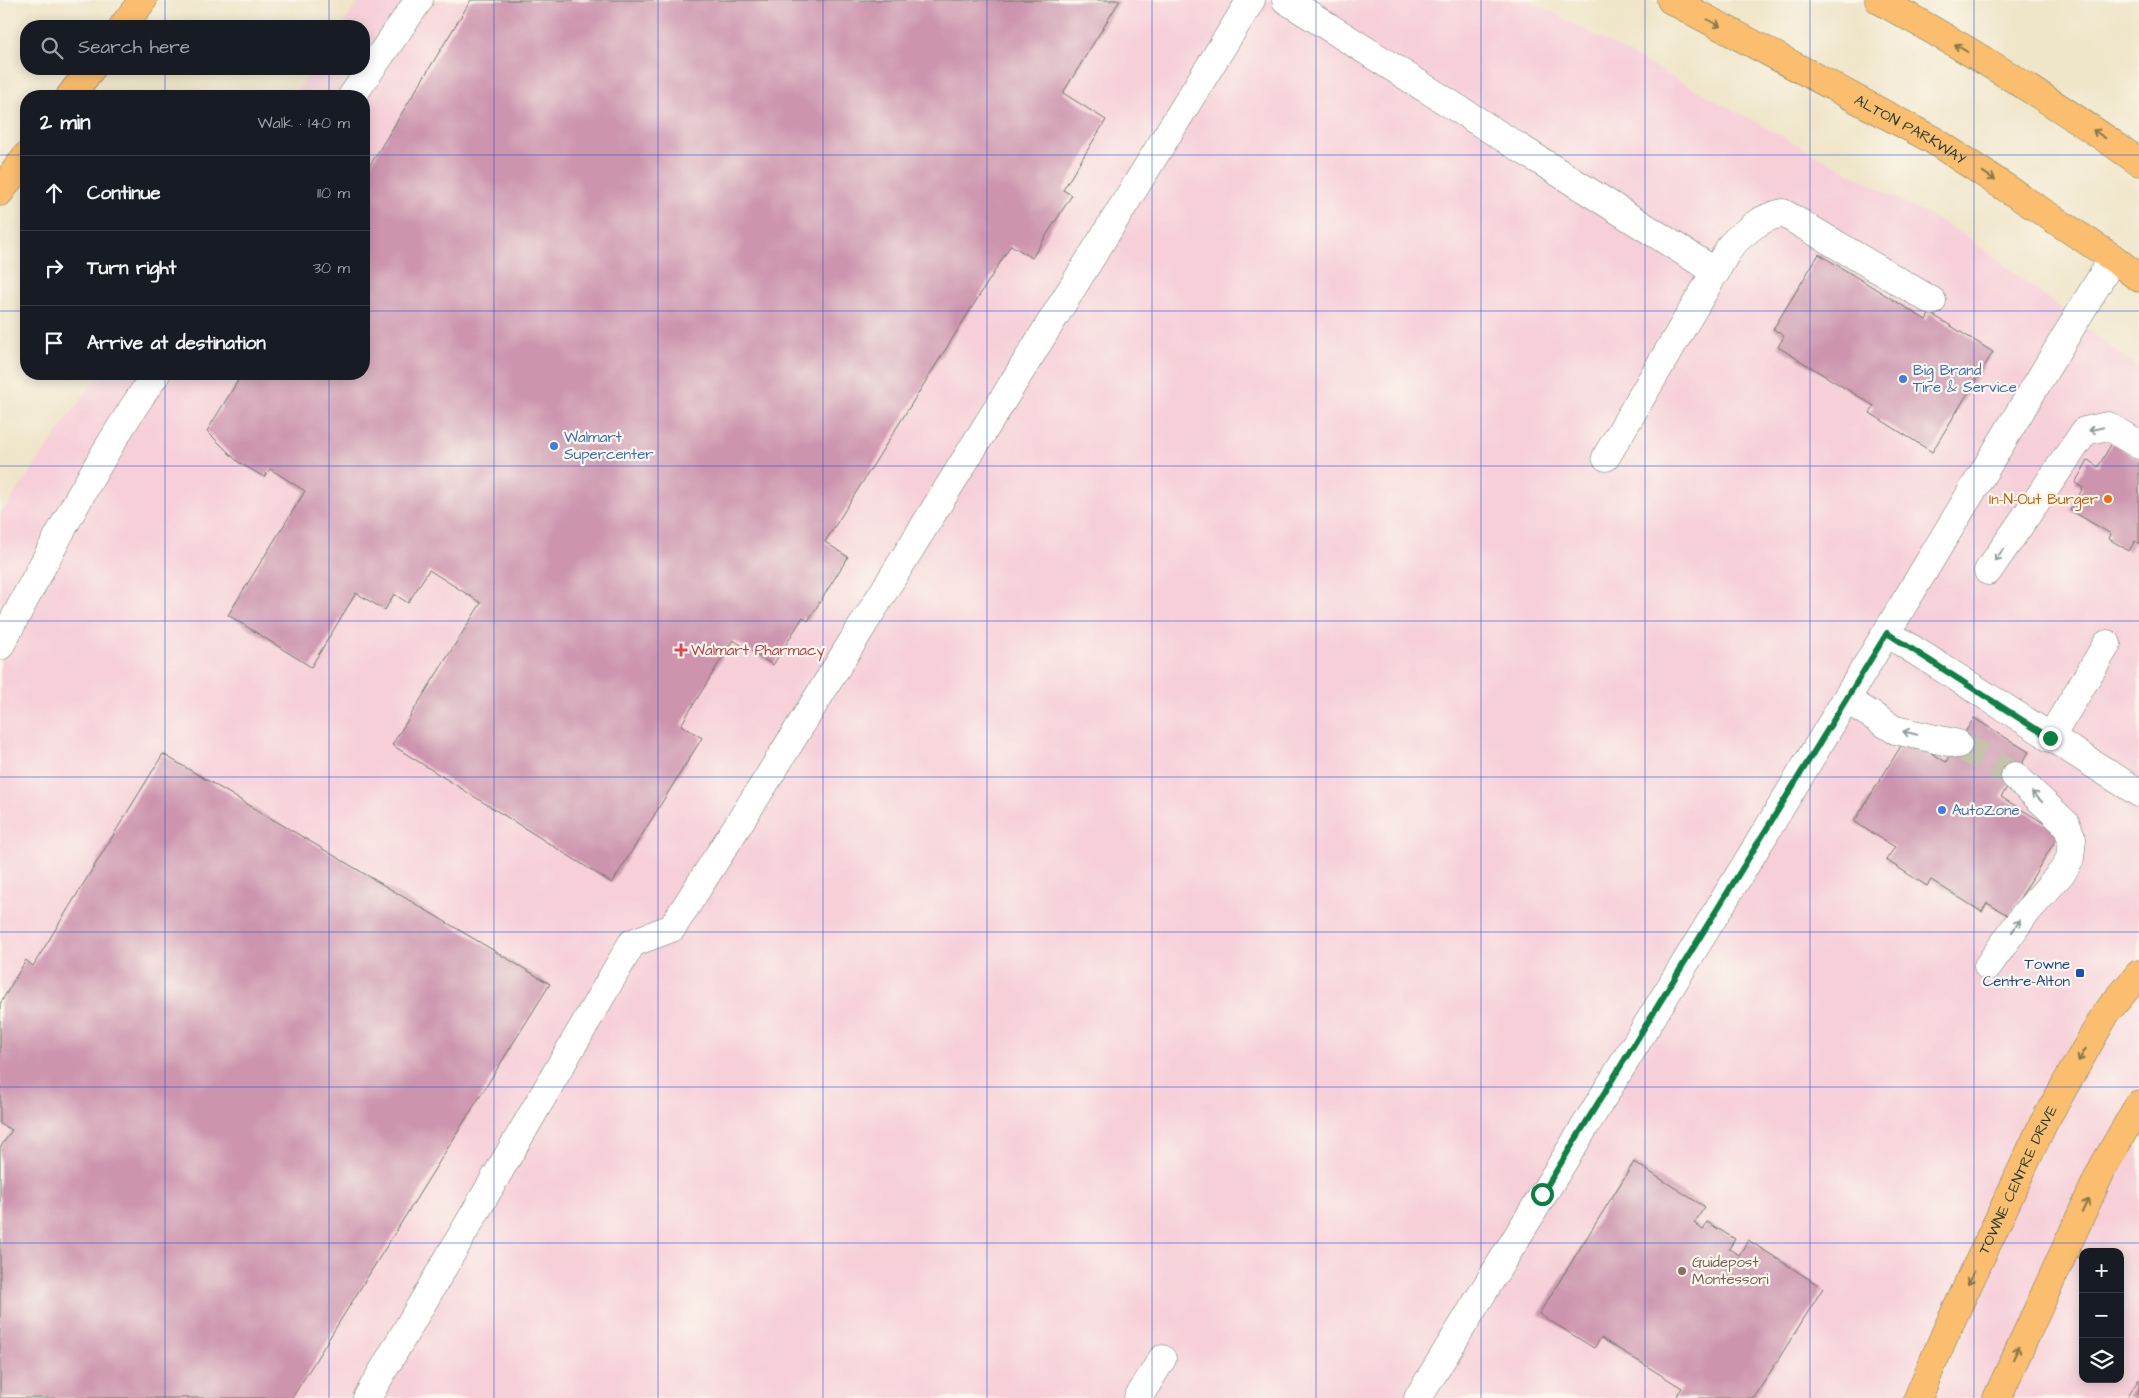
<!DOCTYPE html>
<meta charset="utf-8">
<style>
:root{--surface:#171b24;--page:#242831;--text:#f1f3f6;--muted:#9ea1a6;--line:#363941}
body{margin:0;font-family:"Architects Daughter",sans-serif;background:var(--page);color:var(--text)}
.controls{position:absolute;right:15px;bottom:15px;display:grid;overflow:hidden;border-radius:10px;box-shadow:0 2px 12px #0003}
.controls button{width:45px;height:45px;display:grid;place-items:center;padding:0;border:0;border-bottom:1px solid var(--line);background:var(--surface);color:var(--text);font:25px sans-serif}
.stop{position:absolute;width:15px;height:15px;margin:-11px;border:4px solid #0b8043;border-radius:50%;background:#fff}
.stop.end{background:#0b8043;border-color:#fff;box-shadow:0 1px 5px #0008}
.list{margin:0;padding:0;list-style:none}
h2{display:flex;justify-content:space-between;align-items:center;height:65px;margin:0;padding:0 20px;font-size:21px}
h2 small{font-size:16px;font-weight:400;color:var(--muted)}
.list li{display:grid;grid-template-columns:32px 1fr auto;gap:15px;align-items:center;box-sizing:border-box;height:75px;padding:0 20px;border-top:1px solid var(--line)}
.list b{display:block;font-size:19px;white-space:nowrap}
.list em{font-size:16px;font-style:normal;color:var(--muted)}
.icon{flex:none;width:28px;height:28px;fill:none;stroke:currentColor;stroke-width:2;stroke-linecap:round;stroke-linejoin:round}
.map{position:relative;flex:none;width:2139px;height:1398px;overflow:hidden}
.search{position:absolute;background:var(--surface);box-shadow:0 2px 12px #0003;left:20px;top:20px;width:350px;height:55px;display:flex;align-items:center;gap:12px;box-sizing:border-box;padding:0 18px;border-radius:20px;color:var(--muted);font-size:19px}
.panel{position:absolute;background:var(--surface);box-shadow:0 2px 12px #0003;left:20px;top:90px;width:350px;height:290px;border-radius:20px}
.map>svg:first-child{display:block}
</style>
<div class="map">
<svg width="2139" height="1398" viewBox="0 0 2139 1398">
<rect width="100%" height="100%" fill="#fbf7ec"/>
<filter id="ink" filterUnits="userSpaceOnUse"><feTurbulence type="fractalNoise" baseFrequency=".02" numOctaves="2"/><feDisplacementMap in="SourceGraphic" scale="10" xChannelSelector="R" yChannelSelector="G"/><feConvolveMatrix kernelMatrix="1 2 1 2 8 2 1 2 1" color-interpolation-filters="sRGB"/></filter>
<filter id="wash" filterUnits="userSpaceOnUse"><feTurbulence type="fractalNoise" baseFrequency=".0096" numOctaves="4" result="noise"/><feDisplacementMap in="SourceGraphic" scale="20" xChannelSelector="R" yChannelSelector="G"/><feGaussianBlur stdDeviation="1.12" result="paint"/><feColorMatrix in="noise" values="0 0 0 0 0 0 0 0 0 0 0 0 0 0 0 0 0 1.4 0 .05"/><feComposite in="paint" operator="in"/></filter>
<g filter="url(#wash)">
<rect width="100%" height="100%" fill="#efe5c9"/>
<path fill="#f6cfd9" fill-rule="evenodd" d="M360,0H1529L1965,235L2139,369V1398H0V515L99,374H364V96H293L312,69H364V26H342ZM2083,1252H2120V1379H2083Z"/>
<g id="blocks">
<g fill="#cc94ad">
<polygon points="471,0 1120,0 1063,93 1106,120 1063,190 1072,195 1032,258 1011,245 825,542 848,557 808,621 803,617 773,665 733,640 681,725 702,738 612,883 392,745 481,603 429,570 408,603 394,594 385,610 356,593 311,667 228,615 305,491 270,469 264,477 238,462 207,431 242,374 364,374 364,175"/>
<polygon points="1819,254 1926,320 1930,313 1993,352 1932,452 1870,413 1874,406 1778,347 1784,336 1773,329"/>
<polygon points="2112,443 2139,459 2139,544 2135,541 2129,551 2109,539 2111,534 2070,510 2083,488 2075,483 2088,460 2098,467"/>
<polygon points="1974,718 2029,752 2001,797 2060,833 2009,916 1987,903 1982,912 1931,880 1927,886 1886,860 1895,847 1854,822 1906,738 1946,762"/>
<polygon points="163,754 550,984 292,1398 0,1398 0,1148 12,1130 0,1124 0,1004 26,960 33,966"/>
<polygon points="1634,1162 1705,1207 1694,1223 1703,1230 1707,1222 1735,1239 1729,1249 1739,1255 1748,1240 1823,1288 1754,1398 1679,1398 1676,1396 1682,1388 1601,1338 1594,1348 1539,1314"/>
<polygon points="2139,1379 2139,1398 2127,1398"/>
</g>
</g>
</g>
<g filter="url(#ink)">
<use href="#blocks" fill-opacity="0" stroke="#687868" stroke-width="1"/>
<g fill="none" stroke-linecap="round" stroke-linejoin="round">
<polyline stroke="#c5c3ab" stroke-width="28" stroke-dasharray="28 14" stroke-linecap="butt" points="1958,744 2015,776"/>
<g stroke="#687868" stroke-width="29">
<g id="minor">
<polyline points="1286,0 1716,272"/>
<polyline points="352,96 419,0"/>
<path d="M1606,457L1731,245C1747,230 1761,217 1783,213L1932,301"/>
<polyline points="1988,571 2085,431 2108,426 2139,445"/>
<polyline points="1887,633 2139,793"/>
<path d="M0,646C49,554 96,459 156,374"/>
<polyline points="1846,699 1895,730 1958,744"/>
<polyline points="2050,738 2107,644"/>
<polyline points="1988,966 2024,915 2063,871 2070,858 2072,839 2066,824 2015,776"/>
<polyline points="367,1398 632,943 672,928 766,781 1251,0"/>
<polyline points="1138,1398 1162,1359"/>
<polyline points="1418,1398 1770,825 2113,258"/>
</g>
</g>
<g stroke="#687868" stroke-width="29">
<g id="major">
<path id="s1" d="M1671,0L1933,140L2113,258L2139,278"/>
<path d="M1879,0C1968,49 2056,103 2139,162"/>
<path id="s2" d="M1918,1398L1945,1334L2043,1124L2106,1013L2139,974"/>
<polyline points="1997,1398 2103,1167 2139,1104"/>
</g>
</g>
<g stroke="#687868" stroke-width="29">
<g id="highway">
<polyline points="123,26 143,0"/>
<polyline points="70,96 91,69"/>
<polyline points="0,192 26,156"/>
</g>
</g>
<use href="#minor" stroke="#fff" stroke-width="28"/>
<use href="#major" stroke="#fabe6e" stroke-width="28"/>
<use href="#highway" stroke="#fabe6e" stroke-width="28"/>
</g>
<defs><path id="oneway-shaft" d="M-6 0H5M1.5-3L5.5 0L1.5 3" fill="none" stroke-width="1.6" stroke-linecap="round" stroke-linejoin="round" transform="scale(1.25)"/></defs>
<g stroke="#82774e">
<use href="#oneway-shaft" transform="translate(1714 23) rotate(28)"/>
<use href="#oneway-shaft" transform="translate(1961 48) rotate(-148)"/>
<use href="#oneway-shaft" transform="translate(2099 134) rotate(-146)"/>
<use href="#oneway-shaft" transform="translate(1989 176) rotate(33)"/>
<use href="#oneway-shaft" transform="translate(2082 1055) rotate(120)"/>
<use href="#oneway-shaft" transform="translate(2085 1206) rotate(-65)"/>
<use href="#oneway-shaft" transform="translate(1971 1278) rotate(115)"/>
<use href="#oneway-shaft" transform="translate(2016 1353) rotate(-65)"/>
</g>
<g stroke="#8f9e9a">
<use href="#oneway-shaft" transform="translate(2096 429) rotate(167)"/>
<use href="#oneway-shaft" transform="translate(1999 555) rotate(125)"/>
<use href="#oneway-shaft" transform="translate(1910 733) rotate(-166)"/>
<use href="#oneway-shaft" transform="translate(2037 797) rotate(-136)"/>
<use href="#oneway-shaft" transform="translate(2016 926) rotate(-56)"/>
</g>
</g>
<g fill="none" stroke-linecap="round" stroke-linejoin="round" filter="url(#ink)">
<polyline stroke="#0b8043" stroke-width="6" points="1542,1194 1887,633 2050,738"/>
</g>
<path fill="none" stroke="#1d4ed8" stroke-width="1" stroke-opacity="0.55" d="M165,0V26M329,0V26M494,0V1398M658,0V1398M823,0V1398M987,0V1398M1152,0V1398M1316,0V1398M1481,0V1398M1645,0V1398M1810,0V1398M1974,0V1398M165,69V96M329,69V96M0,155H26M364,155H2139M0,311H26M364,311H2139M165,374V1398M329,374V1398M0,466H2139M0,621H2139M0,777H2139M0,932H2139M0,1087H2139M0,1243H2139"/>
<g fill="#3f7fe0" stroke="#fbf7ec" stroke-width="2">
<circle cx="1903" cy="379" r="5"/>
<circle cx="554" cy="446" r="5"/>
<circle cx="1942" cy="810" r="5"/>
</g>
<circle fill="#e8710a" stroke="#fbf7ec" stroke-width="2" cx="2108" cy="499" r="5"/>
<path fill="#e0444e" stroke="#fbf7ec" stroke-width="2" d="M678.5 642.5h5v5h5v5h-5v5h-5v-5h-5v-5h5z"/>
<rect fill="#1a4fb4" stroke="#fbf7ec" stroke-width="2" x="2075" y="968" width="10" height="10" rx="2.5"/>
<circle fill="#8d6e63" stroke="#fbf7ec" stroke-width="2" cx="1682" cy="1271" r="5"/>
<g text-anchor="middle" stroke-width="4.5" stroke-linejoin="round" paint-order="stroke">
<g font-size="15" fill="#1f3d34" stroke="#fbf7ec">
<text dy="5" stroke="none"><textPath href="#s1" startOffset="272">ALTON PARKWAY</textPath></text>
<text dy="5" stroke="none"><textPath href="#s2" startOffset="240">TOWNE CENTRE DRIVE</textPath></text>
</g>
<g font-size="15" fill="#366cbe" stroke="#fbf7ec" text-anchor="start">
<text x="1913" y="375">Big Brand<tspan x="1913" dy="17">Tire &amp; Service</tspan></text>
<text x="564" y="442">Walmart<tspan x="564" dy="17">Supercenter</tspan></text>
<text x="1952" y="815">AutoZone</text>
</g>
<g font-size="15" fill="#c56008" stroke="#fbf7ec" text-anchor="end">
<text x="2098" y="504">In-N-Out Burger</text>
</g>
<g font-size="15" fill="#be3a42" stroke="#fbf7ec" text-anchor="start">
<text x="691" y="655">Walmart Pharmacy</text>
</g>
<g font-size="15" fill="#164399" stroke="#fbf7ec" text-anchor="end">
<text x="2070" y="969">Towne<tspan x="2070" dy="17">Centre-Alton</tspan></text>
</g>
<g font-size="15" fill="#785e54" stroke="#fbf7ec" text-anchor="start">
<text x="1692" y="1267">Guidepost<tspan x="1692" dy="17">Montessori</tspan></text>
</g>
</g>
</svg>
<div class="controls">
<button>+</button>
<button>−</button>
<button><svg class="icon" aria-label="layers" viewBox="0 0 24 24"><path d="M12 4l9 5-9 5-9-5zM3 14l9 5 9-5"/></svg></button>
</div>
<div class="stop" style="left:1542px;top:1194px"></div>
<div class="stop end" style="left:2050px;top:738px"></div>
<div class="search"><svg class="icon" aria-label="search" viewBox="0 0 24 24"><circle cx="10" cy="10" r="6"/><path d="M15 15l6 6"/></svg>Search here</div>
<section class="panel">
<h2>2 min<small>Walk · 140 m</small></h2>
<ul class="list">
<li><svg class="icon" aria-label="ahead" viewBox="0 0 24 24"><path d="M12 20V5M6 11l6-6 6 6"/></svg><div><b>Continue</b></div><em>110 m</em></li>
<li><svg class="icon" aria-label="right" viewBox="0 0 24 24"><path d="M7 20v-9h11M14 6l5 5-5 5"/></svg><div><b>Turn right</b></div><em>30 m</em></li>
<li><svg class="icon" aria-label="arrive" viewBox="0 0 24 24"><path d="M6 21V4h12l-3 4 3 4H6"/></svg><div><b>Arrive at destination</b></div></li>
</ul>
</section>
</div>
